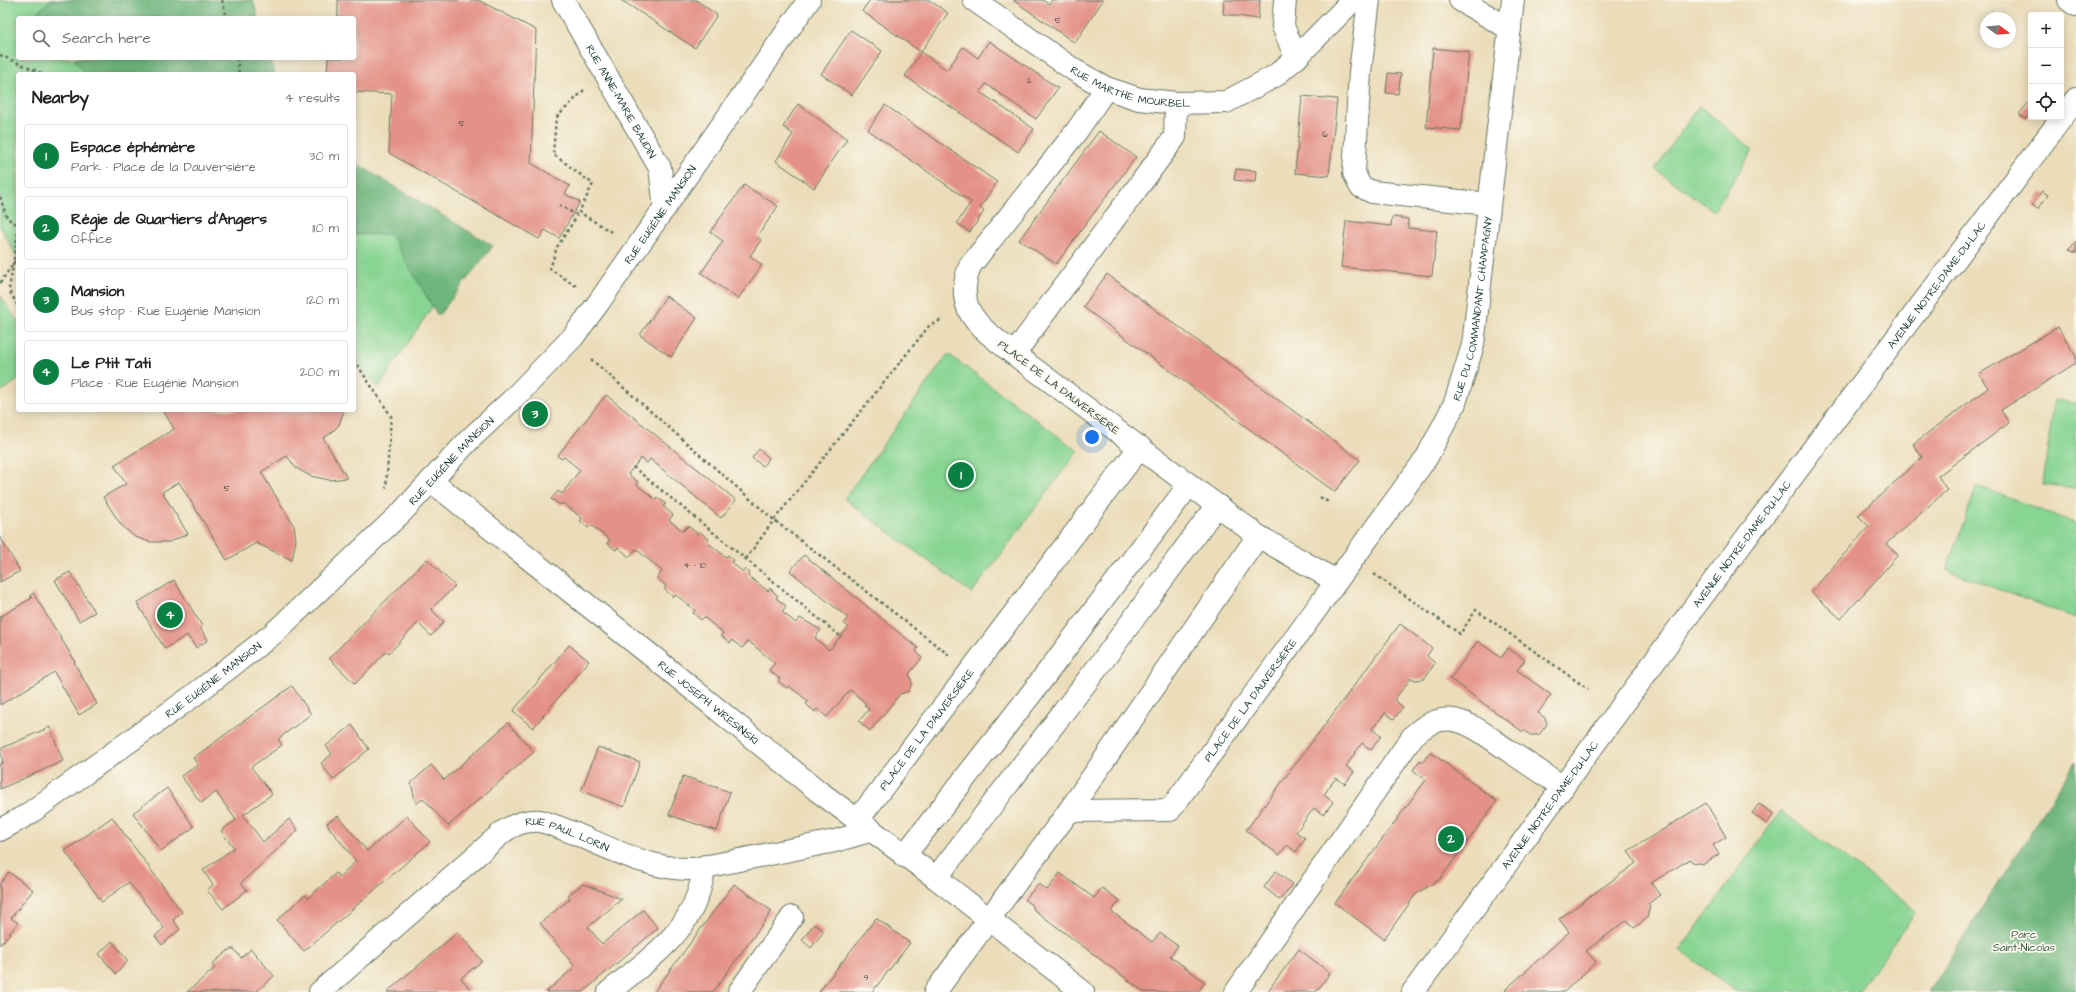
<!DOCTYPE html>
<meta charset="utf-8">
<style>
:root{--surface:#fff;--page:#f2f2f2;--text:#222;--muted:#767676;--line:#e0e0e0;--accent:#0b8043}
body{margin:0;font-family:"Architects Daughter",sans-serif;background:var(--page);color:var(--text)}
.controls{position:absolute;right:12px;top:12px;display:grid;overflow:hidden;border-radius:4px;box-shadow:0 2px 10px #0003}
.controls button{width:36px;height:36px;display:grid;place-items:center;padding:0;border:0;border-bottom:1px solid var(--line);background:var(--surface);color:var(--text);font:20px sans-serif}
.compass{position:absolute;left:1980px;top:12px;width:36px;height:36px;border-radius:50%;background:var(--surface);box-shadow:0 2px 10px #0003;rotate:106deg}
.you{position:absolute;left:1092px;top:437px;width:14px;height:14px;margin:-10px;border:3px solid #fff;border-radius:50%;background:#1a73e8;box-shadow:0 0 0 6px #1a73e833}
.badge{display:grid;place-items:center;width:26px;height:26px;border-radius:50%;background:var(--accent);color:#fff;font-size:13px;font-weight:700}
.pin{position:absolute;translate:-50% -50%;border:2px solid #fff;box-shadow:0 1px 4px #0006}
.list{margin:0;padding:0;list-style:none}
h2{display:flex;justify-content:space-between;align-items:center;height:52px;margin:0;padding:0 16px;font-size:17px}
h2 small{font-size:13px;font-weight:400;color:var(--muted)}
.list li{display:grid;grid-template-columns:26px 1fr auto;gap:12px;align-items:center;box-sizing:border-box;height:64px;margin:0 8px 8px;padding:0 8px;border:1px solid var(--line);border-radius:4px}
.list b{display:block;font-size:15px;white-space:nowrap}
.list p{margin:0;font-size:13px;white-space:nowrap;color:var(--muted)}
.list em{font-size:13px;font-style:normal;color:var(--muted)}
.icon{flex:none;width:22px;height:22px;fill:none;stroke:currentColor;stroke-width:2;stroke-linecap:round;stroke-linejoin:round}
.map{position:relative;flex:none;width:2076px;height:992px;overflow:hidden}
.search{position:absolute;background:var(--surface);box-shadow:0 2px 10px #0003;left:16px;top:16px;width:340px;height:44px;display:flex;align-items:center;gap:10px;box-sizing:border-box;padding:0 14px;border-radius:4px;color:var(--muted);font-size:15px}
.panel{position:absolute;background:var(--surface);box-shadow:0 2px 10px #0003;left:16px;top:72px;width:340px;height:340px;border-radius:4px}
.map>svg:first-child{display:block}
</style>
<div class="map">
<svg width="2076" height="992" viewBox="0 0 2076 992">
<rect width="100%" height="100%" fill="#fbf7ec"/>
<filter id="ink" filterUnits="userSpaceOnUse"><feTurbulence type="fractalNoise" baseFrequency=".025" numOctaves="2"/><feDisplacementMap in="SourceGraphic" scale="8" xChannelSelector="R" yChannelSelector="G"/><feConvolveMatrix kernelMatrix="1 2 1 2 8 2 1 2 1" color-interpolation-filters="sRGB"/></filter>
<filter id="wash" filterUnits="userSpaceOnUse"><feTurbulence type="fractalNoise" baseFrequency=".012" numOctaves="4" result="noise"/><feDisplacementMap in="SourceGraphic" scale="16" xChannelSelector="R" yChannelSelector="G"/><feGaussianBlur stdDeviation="0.9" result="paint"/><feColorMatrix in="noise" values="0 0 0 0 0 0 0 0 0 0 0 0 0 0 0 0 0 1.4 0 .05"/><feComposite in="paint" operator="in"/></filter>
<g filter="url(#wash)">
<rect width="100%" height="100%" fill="#ebddb9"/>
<g fill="#88d593" stroke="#548964">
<polygon points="0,0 201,0 212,18 18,18 18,58 237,58 247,74 18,74 18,258 0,227"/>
<polygon points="1699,106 1753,150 1714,211 1655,169"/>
<polygon points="354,175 470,250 378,388 354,359"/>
<polygon points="0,295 18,322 18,380 0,392"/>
<polygon points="948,354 1078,451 972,593 844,499"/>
<polygon points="2054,400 2076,403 2076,488 2043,484"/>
<polygon points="1977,486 2076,523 2076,618 1946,570"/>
<polygon points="1781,811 1917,911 1858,992 1737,992 1680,950"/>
</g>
<g fill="#6eb67d" stroke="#467a58">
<polygon points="51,0 253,0 258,18 42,18 37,12"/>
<polygon points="73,58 270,58 275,74 86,74"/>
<polygon points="354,162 493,246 438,316 390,234 354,235"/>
<polygon points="2076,761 2076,992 1929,992"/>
</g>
<g id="blocks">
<g fill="#e49287">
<polygon points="338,0 478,0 536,30 531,163 570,186 565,194 580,202 559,238 545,230 539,239 389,153 392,94 354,92 354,74 327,74 328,58 354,58 354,18 338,18"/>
<polygon points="621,0 696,0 717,15 695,48"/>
<polygon points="870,0 929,0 948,13 921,52 862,11"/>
<polygon points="1013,0 1042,0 1049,4 1052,0 1103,0 1075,43"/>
<polygon points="1224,0 1260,0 1258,19 1223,14"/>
<polygon points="851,30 882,51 852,95 821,74"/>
<polygon points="989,41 1058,88 1036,119 986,84 980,92 1034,129 1018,152 905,76 921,52 947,70 963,47 978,58"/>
<polygon points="1433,48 1469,52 1461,130 1426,127"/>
<polygon points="1388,73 1401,74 1398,94 1386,93"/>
<polygon points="1302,96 1337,99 1329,176 1295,173"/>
<polygon points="2031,100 2031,112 2026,119 2019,114"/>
<polygon points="798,104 847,139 814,188 776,161 793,134 783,127"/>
<polygon points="885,105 997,182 980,208 984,211 970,232 957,223 971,202 868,130"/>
<polygon points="1099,131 1136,157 1056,264 1019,240"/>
<polygon points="1236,169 1256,171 1255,182 1234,180"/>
<polygon points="744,185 778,206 757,237 761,240 750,256 762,265 738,299 701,273 723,241 710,232"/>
<polygon points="2042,191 2048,195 2038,209 2032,205"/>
<polygon points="1392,217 1408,219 1408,228 1437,231 1432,276 1341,267 1346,221 1391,226"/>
<polygon points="2076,241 2076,253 2069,250"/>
<polygon points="1107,274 1360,460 1335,492 1083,307"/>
<polygon points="666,296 697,318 671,357 640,335"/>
<polygon points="2058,327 2076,357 2076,363 2001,410 2009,423 1938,476 1947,490 1886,544 1898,555 1841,619 1811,592 1869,526 1858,516 1922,457 1913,444 1988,388 1979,374"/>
<polygon points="606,395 736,500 721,518 650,459 647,463 641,458 628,474 638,482 636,484 656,500 657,497 666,504 663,506 673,515 669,520 683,531 688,526 698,534 700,532 709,539 707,542 726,557 728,555 734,560 731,562 743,572 745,569 750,573 748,576 768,591 770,588 778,596 776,598 786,606 782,612 796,623 800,618 821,630 815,638 829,650 849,627 843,623 848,618 790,571 804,555 918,648 916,651 922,658 909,674 912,682 909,691 900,694 870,731 859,721 869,709 864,705 866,703 850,690 827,717 817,709 815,712 806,704 808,701 789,686 787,688 778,681 780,679 769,670 775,663 748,641 742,648 732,640 730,643 721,636 723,633 704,617 701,620 693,613 695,610 676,595 673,597 664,589 666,586 657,578 662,571 636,549 629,557 618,547 616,550 607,543 610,540 591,525 588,528 580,521 582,518 563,503 561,505 551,499 558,491 562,494 580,470 564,457 562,459 557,456"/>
<polygon points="163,410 344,410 339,425 330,434 323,438 347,478 330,480 310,476 296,468 287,456 261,472 294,526 296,540 292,560 256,543 227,560 179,482 162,492 188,534 169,542 150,542 135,537 121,525 103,497 126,484 114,465 174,429"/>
<polygon points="759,449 769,458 763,466 752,458"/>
<polygon points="0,537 20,571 0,582"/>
<polygon points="427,559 455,586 431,609 444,622 431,636 418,623 389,653 387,651 355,684 329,658"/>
<polygon points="70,572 95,612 79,621 55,580"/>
<polygon points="174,580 202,626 200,628 208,640 196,648 187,635 165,649 137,603"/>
<polygon points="33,593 75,661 74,662 97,704 79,715 54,672 0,705 0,617 32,598 30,596"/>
<polygon points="1400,624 1432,648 1427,656 1435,663 1424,679 1415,680 1411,678 1394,700 1403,707 1394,719 1385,713 1372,729 1381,736 1371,750 1362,743 1346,766 1354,772 1345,784 1336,778 1329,787 1324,795 1333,802 1323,815 1314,808 1296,832 1305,838 1296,852 1287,845 1279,855 1246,830"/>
<polygon points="1478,641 1501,658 1508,648 1525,660 1517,670 1551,695 1538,713 1545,718 1547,724 1539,735 1530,735 1524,730 1523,732 1450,679"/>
<polygon points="569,645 589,661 533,728 513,711"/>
<polygon points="292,686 311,714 278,739 282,745 251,767 272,794 243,815 263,842 289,819 298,830 241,883 247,890 223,909 207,890 213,885 203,870 234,848 221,831 236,820 216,792 201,803 181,776 198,765 193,758"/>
<polygon points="508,723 534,752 448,826 423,798 416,804 411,783 431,765 444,780"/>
<polygon points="352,725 369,749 333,780 321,763 332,754 326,746"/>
<polygon points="50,727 63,761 0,789 0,763 3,763 0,749"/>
<polygon points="598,747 640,762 624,807 581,791"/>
<polygon points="1430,752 1497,801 1440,879 1416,894 1384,939 1335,903 1426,780 1413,770 1420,760 1422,763"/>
<polygon points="683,776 730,792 717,831 669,815"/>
<polygon points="167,788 194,827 161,851 133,813"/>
<polygon points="1706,803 1726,837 1713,845 1719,854 1704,864 1692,862 1690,859 1651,883 1660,895 1648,904 1650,906 1647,918 1634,928 1627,920 1586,951 1596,962 1564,992 1507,992 1505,990 1569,932 1559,919 1636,863 1628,851"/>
<polygon points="1759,804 1774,814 1767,824 1752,813"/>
<polygon points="338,816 367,851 407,816 430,842 304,951 277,920 305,895 308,898 336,873 339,877 356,861 328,826 327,823"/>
<polygon points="112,817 182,912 173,920 180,929 162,945 155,936 164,928 129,882 102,902 65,851"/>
<polygon points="1276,871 1292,884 1280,900 1264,887"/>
<polygon points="9,872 33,890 11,918 18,923 0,945 0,884"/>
<polygon points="1060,873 1094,898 1102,888 1120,901 1111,911 1152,942 1160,933 1178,946 1170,956 1205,982 1198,992 1144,992 1033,909 1034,907 1025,900 1038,884 1047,890"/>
<polygon points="583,884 622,899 588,927 602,944 643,910 658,928 583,992 546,992 575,967 540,923 570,899 568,895"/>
<polygon points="734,884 772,911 713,992 654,992"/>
<polygon points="876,918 910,943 872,992 819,992"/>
<polygon points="814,924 824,931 811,948 802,940"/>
<polygon points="458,932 482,961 461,978 470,989 467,992 387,992"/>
<polygon points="112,941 128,961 116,974 99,954"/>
<polygon points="230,949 234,949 241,958 251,949 274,976 256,992 187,992 215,968 212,964"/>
<polygon points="1299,949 1330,973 1316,992 1267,992"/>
</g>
</g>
</g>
<g filter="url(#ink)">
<use href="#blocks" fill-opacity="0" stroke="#667563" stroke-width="1"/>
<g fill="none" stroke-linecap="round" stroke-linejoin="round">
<g stroke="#667563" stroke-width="24">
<g id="minor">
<path id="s1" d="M563,0L660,168L665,208"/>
<path id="s2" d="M974,0L1074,70L1106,88L1139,99L1176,103L1226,102L1275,76L1296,58L1353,0"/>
<polyline points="1285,0 1283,26 1296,58"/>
<polyline points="1369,0 1360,72 1354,173 1360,186 1372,192 1489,204"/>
<polyline points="1460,0 1510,29"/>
<polyline points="2069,0 2076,5"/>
<polyline points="1014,354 1175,137 1176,103"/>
<path id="s3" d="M431,481L653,657L818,791L936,878L1083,992"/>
<polyline points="1258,536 1336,581"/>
<path id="s4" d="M1069,811L1170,810L1427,457L1455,403L1473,345L1513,0"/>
<path id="s5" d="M857,821L1140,447"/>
<path id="s6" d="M0,830L27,815L194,695L274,633L402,512L470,439L512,400L573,337L599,302L809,0"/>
<polyline points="904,856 1031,694 1189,485"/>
<polyline points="936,878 1104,659 1217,505"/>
<path id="s7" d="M320,992L503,832C515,824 525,820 540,821C590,835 640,871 694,869L835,841L870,831"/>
<path d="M609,992C636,969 670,947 688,916C697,901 702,883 705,866"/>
<polyline points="739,992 792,917"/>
<path d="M935,992L1069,811L1258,536L1014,354C983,329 952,312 970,266L1076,132L1106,88"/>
<path d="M1236,992L1413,736C1449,701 1476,729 1509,751C1527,763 1545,775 1563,787"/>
<path id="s8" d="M1413,992L1698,602L2076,99"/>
</g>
</g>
<g stroke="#667563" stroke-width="2.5" stroke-dasharray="3 3" stroke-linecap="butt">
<polyline points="222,0 227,18"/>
<polyline points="0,55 43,74"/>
<polyline points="237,58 239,74"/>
<polyline points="584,90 556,118 553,154 593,184 579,212 613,233"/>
<polyline points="0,197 7,218 18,225"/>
<polyline points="559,205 577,215"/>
<polyline points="18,233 9,290 18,306"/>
<polyline points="0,283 18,257"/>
<polyline points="576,286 550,269 557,247 577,216"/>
<polyline points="591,359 774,520 949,655"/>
<polyline points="354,360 391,416 386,488"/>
<polyline points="633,467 840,636"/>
<polyline points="1320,497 1328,502"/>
<polyline points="746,559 774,520 929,326 943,319"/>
<polyline points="1374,574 1460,634 1476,610 1588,689"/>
</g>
<use href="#minor" stroke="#fff" stroke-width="22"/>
</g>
</g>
<g text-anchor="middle" stroke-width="3.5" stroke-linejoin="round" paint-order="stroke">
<g font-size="9" fill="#505249">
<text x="1058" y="23">5</text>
<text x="1029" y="83">2</text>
<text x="462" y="126">5</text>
<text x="1325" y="137">6</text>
<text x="227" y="491">5</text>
<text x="695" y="568">4 - 10</text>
<text x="866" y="980">9</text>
</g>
<g font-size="11" fill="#1f3d34" stroke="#fbf7ec">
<text dy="4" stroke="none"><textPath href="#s2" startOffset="182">RUE MARTHE MOURBEL</textPath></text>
<text dy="4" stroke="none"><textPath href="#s1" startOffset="117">RUE ANNE-MARIE BAUDIN</textPath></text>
<text dy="4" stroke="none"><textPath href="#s6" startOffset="909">RUE EUGÉNIE MANSION</textPath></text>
<text dy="4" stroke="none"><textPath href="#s8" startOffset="880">AVENUE NOTRE-DAME-DU-LAC</textPath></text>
<text dy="4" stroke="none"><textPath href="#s4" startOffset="695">RUE DU COMMANDANT CHAMPAGNY</textPath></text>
<text transform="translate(1059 387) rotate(37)" y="4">PLACE DE LA DAUVERSIÈRE</text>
<text dy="4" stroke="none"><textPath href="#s6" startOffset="585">RUE EUGÉNIE MANSION</textPath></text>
<text dy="4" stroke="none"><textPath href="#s8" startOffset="556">AVENUE NOTRE-DAME-DU-LAC</textPath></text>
<text dy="4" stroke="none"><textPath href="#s6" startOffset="261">RUE EUGÉNIE MANSION</textPath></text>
<text dy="4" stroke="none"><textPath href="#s4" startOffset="237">PLACE DE LA DAUVERSIÈRE</textPath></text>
<text dy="4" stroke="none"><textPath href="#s3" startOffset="355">RUE JOSEPH WRESINSKI</textPath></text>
<text dy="4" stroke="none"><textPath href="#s5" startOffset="115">PLACE DE LA DAUVERSIÈRE</textPath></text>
<text dy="4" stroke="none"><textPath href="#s8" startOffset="232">AVENUE NOTRE-DAME-DU-LAC</textPath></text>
<text dy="4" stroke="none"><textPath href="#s7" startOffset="312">RUE PAUL LORIN</textPath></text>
</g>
<g font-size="11" fill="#345b47" stroke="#fbf7ec">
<text x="2024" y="938">Parc<tspan x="2024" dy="13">Saint-Nicolas</tspan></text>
</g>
</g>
</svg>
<div class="controls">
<button>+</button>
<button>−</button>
<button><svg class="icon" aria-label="locate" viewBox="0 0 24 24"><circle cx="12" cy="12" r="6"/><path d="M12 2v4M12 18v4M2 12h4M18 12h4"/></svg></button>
</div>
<svg class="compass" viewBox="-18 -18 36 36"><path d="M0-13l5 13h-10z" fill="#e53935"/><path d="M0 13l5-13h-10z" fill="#767676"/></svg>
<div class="you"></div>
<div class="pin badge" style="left:961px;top:475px">1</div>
<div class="pin badge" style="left:1451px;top:839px">2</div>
<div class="pin badge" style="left:535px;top:414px">3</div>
<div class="pin badge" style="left:170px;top:615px">4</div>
<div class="search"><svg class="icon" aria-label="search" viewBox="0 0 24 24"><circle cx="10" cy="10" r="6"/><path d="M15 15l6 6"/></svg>Search here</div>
<section class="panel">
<h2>Nearby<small>4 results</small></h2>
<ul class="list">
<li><span class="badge">1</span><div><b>Espace éphémère</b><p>Park · Place de la Dauversière</p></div><em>30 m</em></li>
<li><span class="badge">2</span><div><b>Régie de Quartiers d’Angers</b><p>Office</p></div><em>110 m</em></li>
<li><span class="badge">3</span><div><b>Mansion</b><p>Bus stop · Rue Eugénie Mansion</p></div><em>120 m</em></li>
<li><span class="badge">4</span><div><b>Le Ptit Tati</b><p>Place · Rue Eugénie Mansion</p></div><em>200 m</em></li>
</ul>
</section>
</div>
